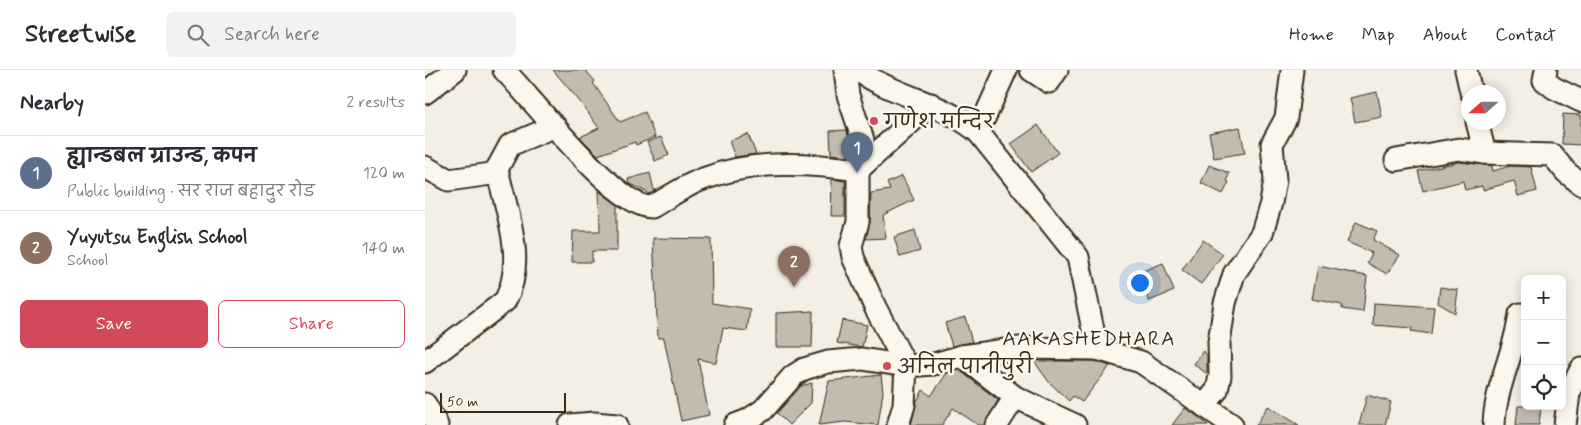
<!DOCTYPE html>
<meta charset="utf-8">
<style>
:root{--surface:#fff;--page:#f2f2f3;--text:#2b2b33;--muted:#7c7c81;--line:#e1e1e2;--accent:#d1495b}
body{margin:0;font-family:Mynerve,"Playpen Sans Deva",sans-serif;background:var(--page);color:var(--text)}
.controls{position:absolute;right:15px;bottom:15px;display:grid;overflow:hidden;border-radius:8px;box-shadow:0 2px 12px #0003}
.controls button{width:45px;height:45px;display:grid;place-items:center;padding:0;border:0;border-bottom:1px solid var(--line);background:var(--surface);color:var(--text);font:25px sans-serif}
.compass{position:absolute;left:1036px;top:15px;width:45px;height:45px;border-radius:50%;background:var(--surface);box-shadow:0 2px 12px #0003;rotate:249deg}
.scale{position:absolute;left:15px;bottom:12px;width:126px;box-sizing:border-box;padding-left:5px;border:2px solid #3b2a1e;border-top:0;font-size:14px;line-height:18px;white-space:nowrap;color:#3b2a1e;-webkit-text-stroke:4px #fbf7ec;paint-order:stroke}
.you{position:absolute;left:714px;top:212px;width:18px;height:18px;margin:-12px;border:4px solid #fff;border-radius:50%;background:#1a73e8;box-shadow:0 0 0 8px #1a73e833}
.badge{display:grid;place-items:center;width:32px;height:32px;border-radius:50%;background:var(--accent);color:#fff;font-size:16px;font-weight:700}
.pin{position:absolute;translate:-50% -41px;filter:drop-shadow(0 1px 2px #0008)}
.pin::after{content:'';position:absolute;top:26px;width:18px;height:15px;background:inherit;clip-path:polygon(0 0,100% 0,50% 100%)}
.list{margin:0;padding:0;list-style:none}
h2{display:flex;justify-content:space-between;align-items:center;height:65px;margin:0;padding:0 20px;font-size:21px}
h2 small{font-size:16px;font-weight:400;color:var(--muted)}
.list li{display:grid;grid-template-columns:32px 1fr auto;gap:15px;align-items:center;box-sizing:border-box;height:75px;padding:0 20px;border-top:1px solid var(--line)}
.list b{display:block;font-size:19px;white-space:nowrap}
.list p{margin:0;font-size:16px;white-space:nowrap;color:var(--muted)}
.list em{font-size:16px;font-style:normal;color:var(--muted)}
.actions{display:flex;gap:10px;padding:15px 20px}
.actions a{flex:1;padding:11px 0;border:1px solid var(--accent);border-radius:8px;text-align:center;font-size:18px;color:var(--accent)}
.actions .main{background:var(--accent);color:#fff}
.icon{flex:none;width:28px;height:28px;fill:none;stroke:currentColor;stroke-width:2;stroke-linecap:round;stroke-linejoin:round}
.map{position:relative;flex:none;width:1156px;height:355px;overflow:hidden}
header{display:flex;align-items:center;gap:30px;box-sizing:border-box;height:70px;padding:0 25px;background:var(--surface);border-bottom:1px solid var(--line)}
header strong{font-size:24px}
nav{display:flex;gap:28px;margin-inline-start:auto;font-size:18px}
.search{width:350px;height:45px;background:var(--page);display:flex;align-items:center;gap:12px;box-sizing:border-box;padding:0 18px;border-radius:8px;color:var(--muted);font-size:19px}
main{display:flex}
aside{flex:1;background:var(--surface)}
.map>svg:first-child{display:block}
</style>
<header>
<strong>Streetwise</strong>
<div class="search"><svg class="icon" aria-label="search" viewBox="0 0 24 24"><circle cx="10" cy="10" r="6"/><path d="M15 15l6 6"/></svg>Search here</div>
<nav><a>Home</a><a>Map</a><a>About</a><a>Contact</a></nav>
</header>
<main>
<aside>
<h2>Nearby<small>2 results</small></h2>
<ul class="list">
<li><span class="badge" style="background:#5c6f8a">1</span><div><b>ह्यान्डबल ग्राउन्ड, कपन</b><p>Public building · सर राज बहादुर रोड</p></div><em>120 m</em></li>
<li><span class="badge" style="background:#8d6e63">2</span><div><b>Yuyutsu English School</b><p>School</p></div><em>140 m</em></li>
</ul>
<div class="actions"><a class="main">Save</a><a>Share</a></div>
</aside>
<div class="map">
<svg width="1156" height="355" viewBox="0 0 1156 355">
<rect width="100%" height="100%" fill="#f3efe4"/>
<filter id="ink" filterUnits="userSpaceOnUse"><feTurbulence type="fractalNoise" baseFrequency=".02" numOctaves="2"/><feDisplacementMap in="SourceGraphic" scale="10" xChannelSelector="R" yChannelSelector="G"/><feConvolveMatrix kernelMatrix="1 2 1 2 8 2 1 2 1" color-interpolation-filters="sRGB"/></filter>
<g filter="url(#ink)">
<g fill="#c3bbb0" stroke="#3b2a1e">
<polygon points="128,0 160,0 170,11 168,13 195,52 220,42 230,67 211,75 210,72 173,85 155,67 174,58 152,28"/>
<polygon points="952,22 957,47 930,52 925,28"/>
<polygon points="1138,44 1156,45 1156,75 1137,74"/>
<polygon points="613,55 633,83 606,102 586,74"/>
<polygon points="815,57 820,83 789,88 784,63"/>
<polygon points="422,60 425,73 423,86 406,84 405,61"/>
<polygon points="323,64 331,84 310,87 304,71"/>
<polygon points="236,67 244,85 230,91 222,72"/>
<polygon points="1034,92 1067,96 1068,101 1085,96 1106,97 1112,121 1093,126 1089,111 1058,120 1057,116 1040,120 1038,111 998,121 993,101"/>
<polygon points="784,95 804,103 802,111 804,112 798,124 776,113"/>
<polygon points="225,103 229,120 231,120 225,124 204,113 203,109"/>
<polygon points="477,106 489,130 458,145 461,168 441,169 445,152 446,123 465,120 462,113"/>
<polygon points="407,109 420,111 420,146 406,146"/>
<polygon points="174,121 194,136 192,137 192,181 167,181 167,192 147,192 148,161 175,161"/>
<polygon points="931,152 952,161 948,170 975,185 962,204 942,193 947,183 922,172"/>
<polygon points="490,160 495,181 475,187 469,167"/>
<polygon points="228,168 286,169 287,233 325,239 322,261 298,258 291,293 273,289 284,345 256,351 239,268 233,268"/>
<polygon points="778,170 798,184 776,214 757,200"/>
<polygon points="738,193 749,221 724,231 713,203"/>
<polygon points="893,196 942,206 938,242 917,239 917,235 887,229"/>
<polygon points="1015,217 1033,220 1030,243 1013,233"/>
<polygon points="949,233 1009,237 1006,264 986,261 987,258 948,255"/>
<polygon points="388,241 387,277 351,277 351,243"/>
<polygon points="540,247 547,272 527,276 520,253"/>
<polygon points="417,250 442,255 437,277 412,273"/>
<polygon points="778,281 782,285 782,304 769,294"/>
<polygon points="609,291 670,291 685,296 657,332 648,326 644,331 624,312"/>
<polygon points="534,300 573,330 560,355 553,355 528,338 517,355 486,355 492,331 498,320 506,326 522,303"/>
<polygon points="456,305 458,322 453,355 420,352 394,355 404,311"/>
<polygon points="387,313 386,333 364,355 352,343 376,316"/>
<polygon points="942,325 966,332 960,355 934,355"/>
<polygon points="843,336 874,355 831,355"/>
<polygon points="1093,336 1116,336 1114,355 1091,355"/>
<polygon points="760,338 768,343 783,355 747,355"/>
</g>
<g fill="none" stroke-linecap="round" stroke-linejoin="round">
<g stroke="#3b2a1e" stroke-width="25">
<g id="minor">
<path d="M79,0C106,27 192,139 227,137C244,127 262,114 281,108C329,90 383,93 433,100L506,34"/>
<polyline points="420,0 423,25 438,70 433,100 433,152 426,176 428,187 450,237 481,296 479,335 473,355"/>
<path d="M432,0C469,26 517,32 553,62L653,187L672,279L716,292L807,355"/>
<polyline points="606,0 624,12 632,0"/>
<polyline points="1041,0 1046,22"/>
<polyline points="1121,0 1119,10 1129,18 1156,31"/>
<polyline points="0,23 30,0"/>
<polyline points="1052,52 1060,83"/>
<polyline points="553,62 581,0"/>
<polyline points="971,90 1034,79 1060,83 1127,85 1141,102 1156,114"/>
<polyline points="0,97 24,110 66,104 72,99 85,75 130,56"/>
<polyline points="537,286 590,327 650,355"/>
<path d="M0,292L80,231C102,191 81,140 72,99"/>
<polyline points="0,334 12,355"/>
<polyline points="779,336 792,320 795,306 794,272 800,233 809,204 837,163 846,133 850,110 847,74 861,48 867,0"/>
<polyline points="145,355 169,353 192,355"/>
<polyline points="310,355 323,350 338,340 368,306 379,299 403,292 437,289 481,296 509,294 537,286 595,278 672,279"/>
<polyline points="572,355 590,327"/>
<path d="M1069,355C1070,317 1090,282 1095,244"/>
<polyline points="1140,355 1144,323 1156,299"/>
</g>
</g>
<use href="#minor" stroke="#fbf7ec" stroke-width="21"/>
</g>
</g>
<g fill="#d1495b" stroke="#fbf7ec" stroke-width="2">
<circle cx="449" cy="51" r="5"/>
<circle cx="462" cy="296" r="5"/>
</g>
<g text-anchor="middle" stroke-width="5" stroke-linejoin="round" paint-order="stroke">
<g font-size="20" fill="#3b2a1e" stroke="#fbf7ec" text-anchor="start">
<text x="459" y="58">गणेश मन्दिर</text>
<text x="472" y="303">अनिल पानीपुरी</text>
</g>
<g font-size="21" letter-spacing="1" fill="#3b2a1e" stroke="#fbf7ec">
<text x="664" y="275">AAKASHEDHARA</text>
</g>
</g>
</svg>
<div class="controls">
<button>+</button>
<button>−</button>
<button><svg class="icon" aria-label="locate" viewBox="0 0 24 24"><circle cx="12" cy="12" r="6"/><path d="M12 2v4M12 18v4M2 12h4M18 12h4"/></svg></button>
</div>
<svg class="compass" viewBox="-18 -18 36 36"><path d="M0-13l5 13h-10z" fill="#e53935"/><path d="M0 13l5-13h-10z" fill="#7c7c81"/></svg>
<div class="scale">50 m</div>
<div class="you"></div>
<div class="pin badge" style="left:432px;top:103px;background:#5c6f8a">1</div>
<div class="pin badge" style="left:369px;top:217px;background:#8d6e63">2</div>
</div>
</main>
